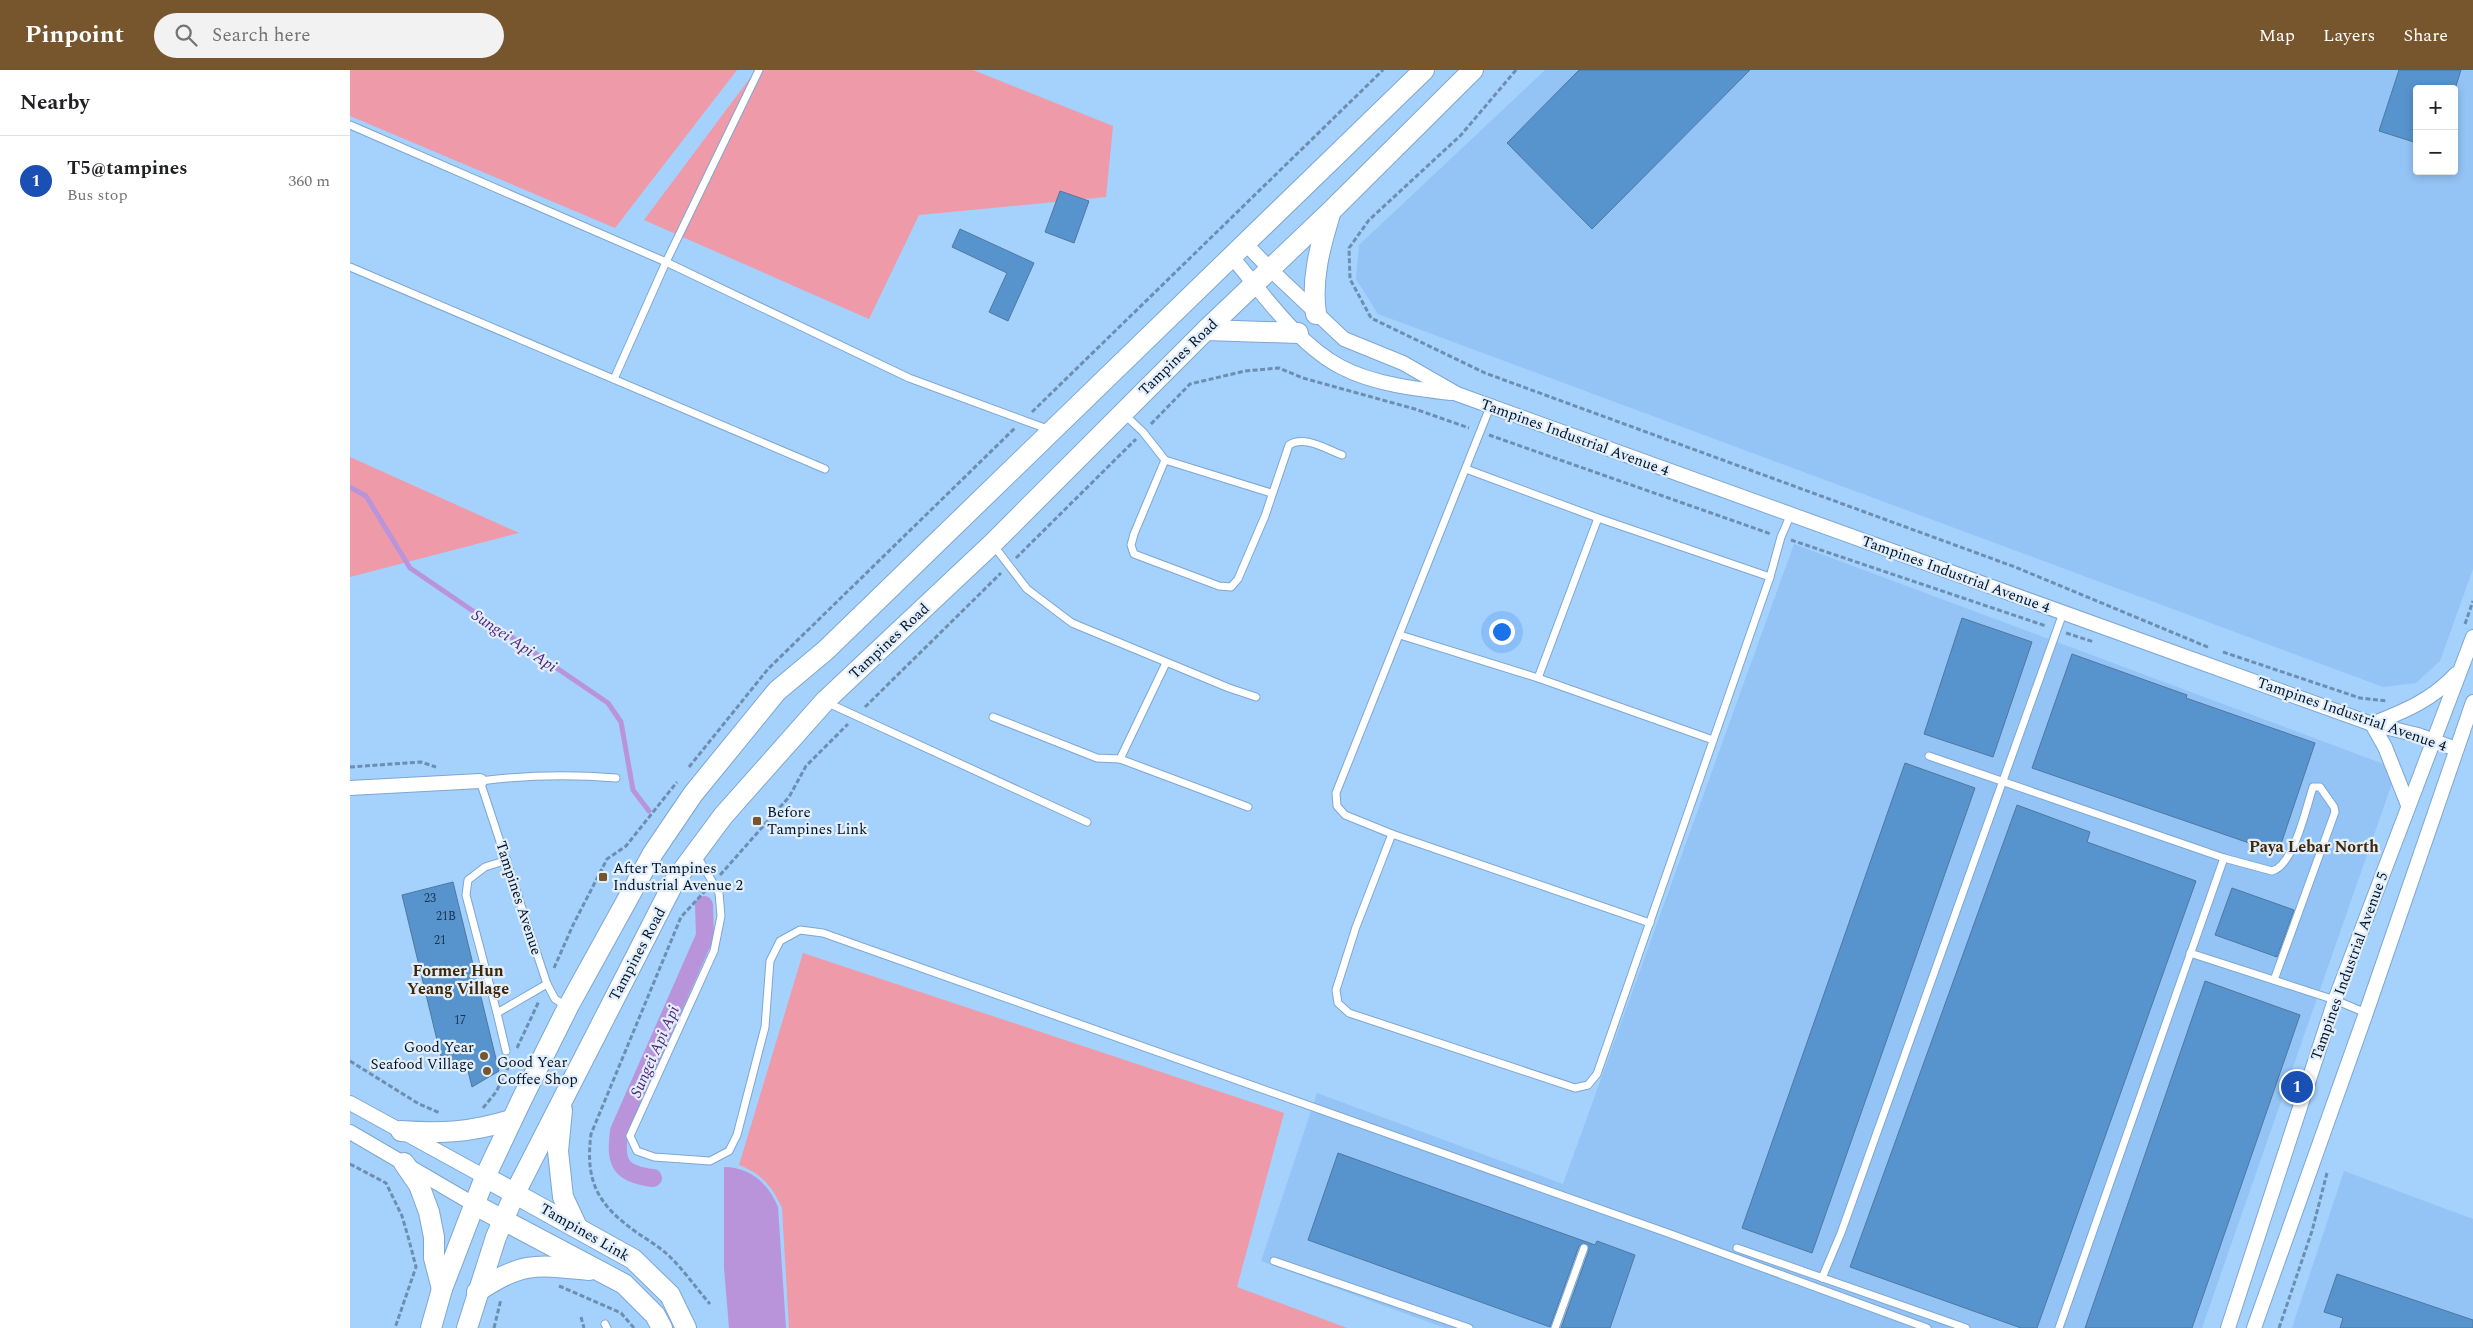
<!DOCTYPE html>
<meta charset="utf-8">
<style>
:root{--surface:#fff;--page:#f2f2f2;--text:#202124;--muted:#757577;--line:#e0e0e0;--accent:#77552d}
body{margin:0;font-family:Spectral,serif;background:var(--page);color:var(--text)}
.controls{position:absolute;right:15px;top:15px;display:grid;overflow:hidden;border-radius:5px;box-shadow:0 2px 8px #0003}
.controls button{width:45px;height:45px;display:grid;place-items:center;padding:0;border:0;border-bottom:1px solid var(--line);background:var(--surface);color:var(--text);font:25px sans-serif}
.you{position:absolute;left:1151px;top:561px;width:18px;height:18px;margin:-12px;border:4px solid #fff;border-radius:50%;background:#1a73e8;box-shadow:0 0 0 8px #1a73e833}
.badge{display:grid;place-items:center;width:32px;height:32px;border-radius:50%;background:var(--accent);color:#fff;font-size:16px;font-weight:700}
.pin{position:absolute;translate:-50% -50%;border:2px solid #fff;box-shadow:0 1px 5px #0006}
.list{margin:0;padding:0;list-style:none}
h2{display:flex;justify-content:space-between;align-items:center;height:65px;margin:0;padding:0 20px;font-size:21px}
h2 small{font-size:16px;font-weight:400;color:var(--muted)}
.list li{display:grid;grid-template-columns:32px 1fr auto;gap:15px;align-items:center;box-sizing:border-box;height:90px;padding:0 20px;border-top:1px solid var(--line)}
.list b{display:block;font-size:19px;white-space:nowrap}
.list p{margin:0;font-size:16px;white-space:nowrap;color:var(--muted)}
.list em{font-size:16px;font-style:normal;color:var(--muted)}
.icon{flex:none;width:28px;height:28px;fill:none;stroke:currentColor;stroke-width:2;stroke-linecap:round;stroke-linejoin:round}
.map{position:relative;flex:none;width:2123px;height:1258px;overflow:hidden}
header{display:flex;align-items:center;gap:30px;box-sizing:border-box;height:70px;padding:0 25px;background:var(--accent);color:#fff}
header strong{font-size:24px}
nav{display:flex;gap:28px;margin-inline-start:auto;font-size:18px}
.search{width:350px;height:45px;background:var(--page);display:flex;align-items:center;gap:12px;box-sizing:border-box;padding:0 18px;border-radius:28px;color:var(--muted);font-size:19px}
main{display:flex}
aside{flex:1;background:var(--surface)}
.map>svg:first-child{display:block}
</style>
<header>
<strong>Pinpoint</strong>
<div class="search"><svg class="icon" aria-label="search" viewBox="0 0 24 24"><circle cx="10" cy="10" r="6"/><path d="M15 15l6 6"/></svg>Search here</div>
<nav><a>Map</a><a>Layers</a><a>Share</a></nav>
</header>
<main>
<aside>
<h2>Nearby<small></small></h2>
<ul class="list">
<li><span class="badge" style="background:#1a4fb4">1</span><div><b>T5@tampines</b><p>Bus stop</p></div><em>360 m</em></li>
</ul>
</aside>
<div class="map">
<svg width="2123" height="1258" viewBox="0 0 2123 1258">
<rect width="100%" height="100%" fill="#a5d1fd"/>
<g fill="#93c4f5" fill-rule="evenodd">
<path d="M1195,0H2123V499L2090,591L2066,613L2033,617L1028,244L1006,209L1009,175ZM2067,19H2104V101H2067Z"/>
<polygon points="1444,474 2047,699 1852,1258 1095,1258 911,1191 967,1023 1213,1114"/>
<polygon points="1994,1101 2123,1149 2123,1258 1942,1258"/>
</g>
<g fill="#ee9aa8">
<polygon points="0,0 387,0 265,158 0,46"/>
<polygon points="406,0 623,0 763,56 756,127 569,145 519,249 294,150"/>
<polygon points="0,387 169,463 0,507"/>
<path d="M453,883L934,1043L887,1217L997,1258H439L432,1138C422,1116 412,1104 389,1095Z"/>
</g>
<path fill="#ba94da" d="M374,1097C400,1097 419,1114 428,1137L436,1258H379L374,1198Z"/>
<g fill="none" stroke-linecap="round" stroke-linejoin="round">
<polyline stroke="#ba94da" stroke-width="5" points="0,417 16,426 60,498 258,633 271,652 283,720 299,741"/>
<path stroke="#ba94da" stroke-width="18" d="M303,1108C269,1104 265,1092 269,1061L355,866L354,835"/>
</g>
<g fill="#5793cc" stroke="#4f789f">
<polygon points="1229,0 1400,0 1242,159 1157,73"/>
<polygon points="2049,0 2111,0 2105,19 2067,19 2067,73 2029,61"/>
<polygon points="710,121 739,131 724,173 695,162"/>
<polygon points="610,159 684,193 658,251 639,242 657,203 602,177"/>
<polygon points="1612,548 1682,572 1643,687 1574,664"/>
<polygon points="1722,584 1837,625 1836,628 1965,673 1928,783 1682,698"/>
<polygon points="1555,693 1625,718 1462,1183 1392,1158"/>
<polygon points="1667,735 1740,762 1737,772 1846,811 1687,1258 1671,1258 1500,1197"/>
<polygon points="103,812 149,1001 122,1017 116,993 94,999 52,825"/>
<polygon points="1882,818 1944,840 1927,887 1865,865"/>
<polygon points="1855,911 1950,945 1842,1258 1735,1258"/>
<polygon points="988,1083 1245,1175 1247,1171 1285,1185 1260,1258 1211,1258 1239,1180 1235,1173 1229,1176 1200,1257 958,1170"/>
<polygon points="1987,1204 2123,1250 2123,1258 1990,1258 1993,1248 1974,1242"/>
</g>
<g fill="none" stroke-linecap="round" stroke-linejoin="round">
<g stroke="#7da7d1" stroke-width="9">
<g id="lane">
<polyline points="0,55 316,192 559,308 700,360"/>
<polyline points="0,197 475,399"/>
<polyline points="264,309 316,192 409,0"/>
<polyline points="1140,337 986,723 987,736 995,745 1042,764 1300,853"/>
<polyline points="775,345 793,362 815,390 921,423"/>
<path d="M815,390L784,464L781,475L784,484L869,516L881,517L888,509L915,446L939,375C954,365 976,379 992,385"/>
<polyline points="1116,399 1248,448 1420,507"/>
<polyline points="644,476 677,519 722,553 879,618 906,627"/>
<polyline points="1050,565 1188,608 1363,670"/>
<polyline points="1188,608 1248,448"/>
<polyline points="478,633 737,752"/>
<polyline points="643,647 747,688 770,689 816,593"/>
<path d="M1579,686L1874,788L1922,801C1944,795 1956,738 1963,717H1970L1984,737L1985,742L1924,910"/>
<polyline points="770,689 898,737"/>
<polyline points="1042,764 1006,857 986,920 988,933 999,943 1225,1018 1238,1015 1247,1004 1420,507 1431,467 1441,444"/>
<polyline points="347,786 369,823 371,846 364,881 280,1066 287,1081 304,1087 360,1091 379,1081 387,1065 415,957 420,891 430,871 450,860 473,863 1315,1162 1577,1258"/>
<polyline points="157,790 135,797 118,810 116,825 147,943 197,914"/>
<polyline points="1840,883 1985,930 2016,943"/>
<path d="M216,936L205,929L197,914L130,711C176,705 220,704 266,708"/>
<polyline points="147,943 156,981"/>
<polyline points="1387,1178 1616,1258"/>
<polyline points="924,1191 1119,1258"/>
<polyline points="1472,1208 1491,1163 1713,543"/>
<polyline points="255,1254 257,1258"/>
<polyline points="1205,1258 1234,1178"/>
<polyline points="1709,1258 1874,788"/>
</g>
</g>
<g stroke="#7da7d1" stroke-width="16">
<g id="street">
<polyline points="895,173 920,199 994,269 1053,293 1107,324 2022,654 2068,665 2106,679"/>
<path d="M881,186C912,222 948,275 991,297C1023,314 1066,319 1101,323"/>
<path d="M2022,654C2055,641 2082,630 2106,604"/>
<polyline points="2022,654 2035,677 2058,735"/>
<polyline points="0,718 130,711"/>
<polyline points="0,1033 135,1107"/>
<polyline points="0,1062 125,1135"/>
<polyline points="1878,1258 1985,930 2123,567"/>
<polyline points="1904,1258 2016,943 2123,632"/>
</g>
</g>
<g stroke="#7da7d1" stroke-width="22">
<g id="secondary">
<path d="M966,244C961,209 970,177 980,144"/>
<polyline points="856,260 948,263"/>
<polyline points="212,1040 208,1081 213,1127 227,1157"/>
<path d="M51,1061C93,1064 121,1062 161,1050"/>
<polyline points="54,1093 69,1115 79,1142 84,1167 84,1188 92,1219"/>
<polyline points="135,1107 283,1189 320,1225 336,1258"/>
<polyline points="125,1135 274,1214 305,1245 312,1258"/>
<path d="M127,1222C171,1191 188,1195 239,1200"/>
<polyline points="81,1258 92,1219 135,1107 172,1029 218,937 303,783 343,724 427,621 476,580 1074,0"/>
<polyline points="117,1258 146,1167 165,1123 324,812 373,746 475,631 642,474 856,260 980,142 1123,0"/>
</g>
</g>
<g stroke="#6c8eb0" stroke-width="3" stroke-dasharray="5 2.5" stroke-linecap="butt">
<polyline points="1166,0 1111,65 1019,150 999,178 1000,209 1021,248 1135,303 1665,497 1860,578"/>
<polyline points="682,342 1033,0"/>
<polyline points="801,354 840,314 895,301 929,298 953,308 1065,339 1119,358"/>
<polyline points="1139,365 1421,464"/>
<polyline points="1441,470 1696,556"/>
<polyline points="666,488 786,369"/>
<polyline points="2115,554 2123,531"/>
<polyline points="1716,563 1744,572"/>
<polyline points="1873,582 2010,628 2037,631"/>
<polyline points="515,637 651,503"/>
<polyline points="0,697 71,692 86,697"/>
<polyline points="339,697 418,599 665,358"/>
<polyline points="370,805 439,727 456,696 498,654"/>
<path d="M356,820L331,847L241,1064C235,1111 247,1134 286,1162C296,1169 308,1176 317,1184C333,1199 346,1218 360,1234"/>
<polyline points="204,898 223,855 257,789 276,776 327,712"/>
<polyline points="167,978 189,931"/>
<polyline points="0,991 69,1034 90,1043"/>
<polyline points="133,1038 146,1022 162,990"/>
<polyline points="0,1094 36,1113 52,1146 59,1170 66,1197 45,1258"/>
<polyline points="209,1216 271,1243 284,1258"/>
<polyline points="231,1247 234,1258"/>
<polyline points="144,1258 151,1229"/>
<polyline points="1929,1258 1962,1161 1977,1103"/>
</g>
<use href="#lane" stroke="#fff" stroke-width="7"/>
<use href="#street" stroke="#fff" stroke-width="14"/>
<use href="#secondary" stroke="#fff" stroke-width="20"/>
</g>
<g fill="#77552d" stroke="#e1eefc" stroke-width="2">
<rect x="402" y="746" width="10" height="10" rx="2.5"/>
<rect x="248" y="802" width="10" height="10" rx="2.5"/>
<circle cx="134" cy="986" r="5"/>
<circle cx="137" cy="1001" r="5"/>
</g>
<g text-anchor="middle" stroke-width="4.5" stroke-linejoin="round" paint-order="stroke">
<g font-size="12" fill="#19334d">
<text x="80" y="832">23</text>
<text x="96" y="850">21B</text>
<text x="90" y="874">21</text>
<text x="110" y="954">17</text>
</g>
<g font-size="15" fill="#041323" stroke="#e1eefc">
<text transform="translate(828 287) rotate(-44)" y="5">Tampines Road</text>
<text transform="translate(1225 367) rotate(20)" y="5">Tampines Industrial Avenue 4</text>
<text transform="translate(1606 504) rotate(20)" y="5">Tampines Industrial Avenue 4</text>
<text transform="translate(539 571) rotate(-43)" y="5">Tampines Road</text>
<text transform="translate(2002 644) rotate(19)" y="5">Tampines Industrial Avenue 4</text>
<text transform="translate(169 828) rotate(72)" y="5">Tampines Avenue</text>
<text transform="translate(287 884) rotate(-62)" y="5">Tampines Road</text>
<text transform="translate(1999 896) rotate(-70)" y="5">Tampines Industrial Avenue 5</text>
<text transform="translate(235 1162) rotate(30)" y="5">Tampines Link</text>
</g>
<g font-size="15" fill="#041323" stroke="#e1eefc" text-anchor="start">
<text x="417" y="747">Before<tspan x="417" dy="17">Tampines Link</tspan></text>
<text x="263" y="803">After Tampines<tspan x="263" dy="17">Industrial Avenue 2</tspan></text>
<text x="124" y="982" text-anchor="end">Good Year<tspan x="124" dy="17">Seafood Village</tspan></text>
<text x="147" y="997">Good Year<tspan x="147" dy="17">Coffee Shop</tspan></text>
</g>
<g font-size="16" font-style="italic" fill="#532274" stroke="#e1eefc">
<text transform="translate(165 570) rotate(34)" y="6">Sungei Api Api</text>
<text transform="translate(304 981) rotate(-66)" y="6">Sungei Api Api</text>
</g>
<g font-size="16" font-weight="bold" fill="#3f2604" stroke="#e1eefc">
<text x="1964" y="782">Paya Lebar North</text>
<text x="108" y="906">Former Hun<tspan x="108" dy="18">Yeang Village</tspan></text>
</g>
</g>
</svg>
<div class="controls">
<button>+</button>
<button>−</button>
</div>
<div class="you"></div>
<div class="pin badge" style="left:1947px;top:1017px;background:#1a4fb4">1</div>
</div>
</main>
